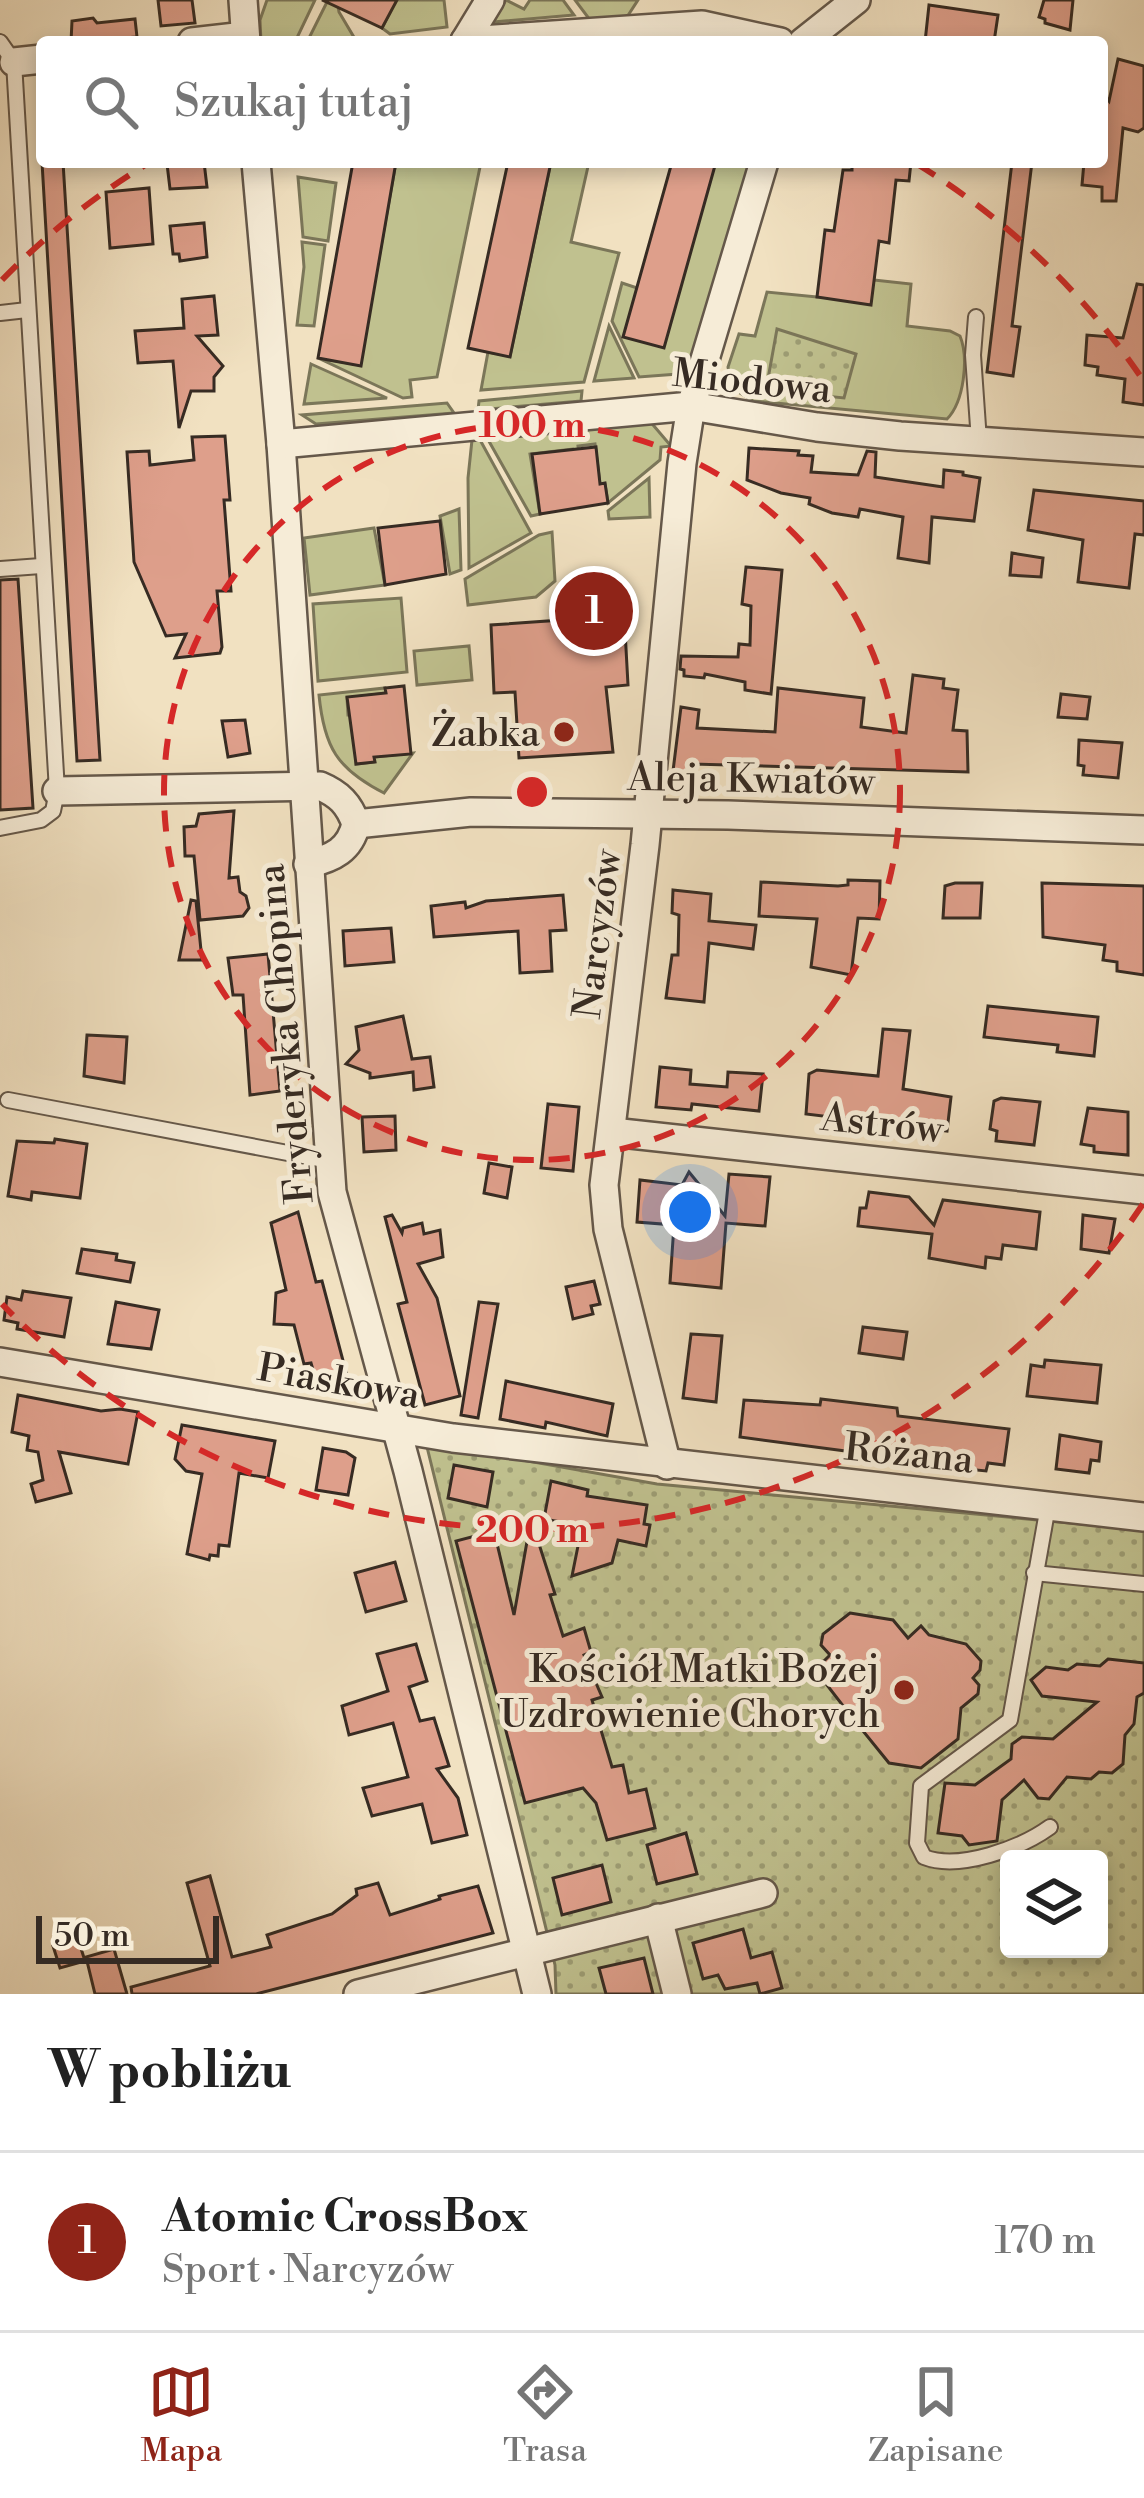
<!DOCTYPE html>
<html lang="pl">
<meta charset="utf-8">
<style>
:root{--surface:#fff;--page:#f2f2f2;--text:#222;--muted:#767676;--line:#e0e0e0;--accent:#8f2418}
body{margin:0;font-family:"Libre Bodoni",serif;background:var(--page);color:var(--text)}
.controls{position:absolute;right:36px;bottom:36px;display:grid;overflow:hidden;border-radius:12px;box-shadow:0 6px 18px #0003}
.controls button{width:108px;height:108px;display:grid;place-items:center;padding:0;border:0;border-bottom:3px solid var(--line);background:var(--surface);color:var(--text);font:60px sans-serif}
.scale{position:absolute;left:36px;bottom:30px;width:183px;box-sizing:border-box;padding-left:12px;border:6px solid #362b23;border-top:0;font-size:33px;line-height:42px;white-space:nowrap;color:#362b23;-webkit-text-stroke:9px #f6ecd7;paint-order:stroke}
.you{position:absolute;left:690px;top:1212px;width:42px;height:42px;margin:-30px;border:9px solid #fff;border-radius:50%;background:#1a73e8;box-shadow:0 0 0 18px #1a73e833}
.badge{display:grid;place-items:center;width:78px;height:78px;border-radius:50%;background:var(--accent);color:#fff;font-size:39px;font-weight:700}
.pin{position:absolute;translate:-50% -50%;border:6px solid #fff;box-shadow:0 3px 12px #0006}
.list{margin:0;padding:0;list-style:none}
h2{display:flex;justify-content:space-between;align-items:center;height:156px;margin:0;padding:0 48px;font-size:51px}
h2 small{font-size:39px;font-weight:400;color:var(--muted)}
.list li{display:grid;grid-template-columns:78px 1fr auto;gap:36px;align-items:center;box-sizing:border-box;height:180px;padding:0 48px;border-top:3px solid var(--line)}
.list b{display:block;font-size:45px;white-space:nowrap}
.list p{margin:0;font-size:39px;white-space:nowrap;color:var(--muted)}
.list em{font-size:39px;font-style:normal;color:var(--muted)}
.icon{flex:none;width:66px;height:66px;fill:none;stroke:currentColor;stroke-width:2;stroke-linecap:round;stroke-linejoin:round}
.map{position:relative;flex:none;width:1144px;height:1994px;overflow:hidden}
.search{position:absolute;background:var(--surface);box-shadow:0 6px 18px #0003;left:36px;right:36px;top:36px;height:132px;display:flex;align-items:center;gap:30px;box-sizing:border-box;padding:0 42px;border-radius:12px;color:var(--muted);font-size:45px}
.sheet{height:336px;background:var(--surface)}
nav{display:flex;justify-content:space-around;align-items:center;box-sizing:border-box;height:168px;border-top:3px solid var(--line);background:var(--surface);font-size:33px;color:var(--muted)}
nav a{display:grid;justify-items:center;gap:6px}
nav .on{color:var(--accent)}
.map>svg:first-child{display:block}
</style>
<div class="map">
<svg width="1144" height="1994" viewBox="0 0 1144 1994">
<defs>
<pattern id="park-dots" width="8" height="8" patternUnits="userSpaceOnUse" patternTransform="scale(3)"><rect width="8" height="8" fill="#c0c18f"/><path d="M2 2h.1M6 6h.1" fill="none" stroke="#9d9d74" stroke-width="1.8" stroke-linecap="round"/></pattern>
</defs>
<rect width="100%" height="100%" fill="#f1e1c1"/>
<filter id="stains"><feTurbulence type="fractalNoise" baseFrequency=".00167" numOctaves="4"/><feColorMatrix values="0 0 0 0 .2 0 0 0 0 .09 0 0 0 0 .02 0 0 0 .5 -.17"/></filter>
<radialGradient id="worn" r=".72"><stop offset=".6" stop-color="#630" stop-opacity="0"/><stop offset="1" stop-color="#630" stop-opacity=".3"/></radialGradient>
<g fill="#c0c18f" stroke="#7b7659" stroke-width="3">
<polygon points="267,0 315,0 295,42 261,42 260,20"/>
<polygon points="328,0 337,0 339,12 355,39 307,42"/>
<polygon points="396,0 444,0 447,27 390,34 382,28"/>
<polygon points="506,0 524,9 530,0 563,0 574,15 493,22"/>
<polygon points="575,0 638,0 625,20 590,20"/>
<polygon points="396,162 481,162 437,377 410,380 412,397 403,398 318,358 360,365"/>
<polygon points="551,162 589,162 571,242 619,253 584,382 481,390 488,352 510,356"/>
<polygon points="716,162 753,162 691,373 639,377 612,321 622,283 637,288"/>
<polygon points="298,177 336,183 328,241 303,237"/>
<polygon points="302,242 325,245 314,326 297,325 304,267"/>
<path d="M874,280L911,284L907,326L950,331L960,336C969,358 964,402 947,419L753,401L732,388L728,367L739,334L755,336L767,292L817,297Z"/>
<polygon points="609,326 634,378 594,381"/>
<polygon points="311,364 387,398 304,404"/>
<polygon points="582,391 581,401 478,410 479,401"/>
<polygon points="447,403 454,413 316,424 302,415"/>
<polygon points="648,419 671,446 661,447 660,460 608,503 605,484 600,484 595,444 578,446 579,453 573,449 530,454 540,514 531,516 486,436"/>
<polygon points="479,438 531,533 469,568 468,478 472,440"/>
<polygon points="649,478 650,517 609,519 608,511"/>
<polygon points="459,509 461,570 450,574 440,516"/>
<polygon points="374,528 385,585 310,595 304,538"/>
<polygon points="552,532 555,581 536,597 468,605 465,579 539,535"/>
<polygon points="401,598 407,672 318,681 313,604"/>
<polygon points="469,646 472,680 417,685 414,651"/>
<path d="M385,688L386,693L347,698L348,715H354L356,764L374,762V757L413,753L384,793C337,769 324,747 319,695Z"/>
</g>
<g fill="url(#park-dots)" stroke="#7b7659" stroke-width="3" fill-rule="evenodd">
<polygon points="777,329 856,354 844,398 766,390"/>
<path d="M426,1443L657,1484L1144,1530V1994H556L555,1965ZM1009,1859H1099V1949H1009Z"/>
</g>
<g fill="#de9f8b" stroke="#362b23" stroke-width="3">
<polygon points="158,0 192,0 195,23 161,26"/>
<polygon points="322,0 397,0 382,28"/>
<polygon points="1044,0 1073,0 1070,30 1045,23 1045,19 1039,17"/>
<polygon points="929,5 998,15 994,42 925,42"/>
<polygon points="93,18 97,23 135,19 137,37 71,42 72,21"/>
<polygon points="1118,59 1144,66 1144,128 1138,132 1123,128 1116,201 1102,201 1102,187 1082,185 1084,162 1102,162 1102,92 1109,101"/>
<polygon points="42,162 63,162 100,760 77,761"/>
<polygon points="204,162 207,187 170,189 167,164"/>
<polygon points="353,162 396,162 361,366 318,358"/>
<polygon points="508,162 551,162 510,357 468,348"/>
<polygon points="672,162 716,162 664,348 623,337"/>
<polygon points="852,162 911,162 909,181 896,180 889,243 879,241 871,305 817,297 825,230 834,231 843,170 852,170"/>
<polygon points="1012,162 1032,162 1012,326 1020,327 1013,376 987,372"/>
<polygon points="149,188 153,244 110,248 106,192"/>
<polygon points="204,223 207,257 180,261 179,254 173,254 170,226"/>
<polygon points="1137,284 1144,285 1144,405 1123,402 1125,379 1097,375 1098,367 1085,365 1087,335 1123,338"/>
<polygon points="214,296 218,335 197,336 223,366 214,377 214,391 191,391 179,428 173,361 138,363 135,331 184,328 182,299"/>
<polygon points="225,436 230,500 224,500 231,591 217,591 222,647 220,653 175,658 186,634 166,636 134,562 127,452 149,451 150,465 194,460 192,437"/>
<polygon points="596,447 600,484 605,483 608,503 540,514 532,454"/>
<polygon points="749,448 799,451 798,455 813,456 811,472 858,475 867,451 876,452 875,477 943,487 944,470 963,472 963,475 980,478 974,521 932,517 929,563 898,558 903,517 860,509 858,517 832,513 809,504 810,498 781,493 747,480"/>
<polygon points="1034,490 1144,501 1144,535 1135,534 1129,588 1078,582 1083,540 1028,530"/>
<polygon points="440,521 446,574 385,585 378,528"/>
<polygon points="1012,553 1043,558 1041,577 1010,575"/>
<polygon points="746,567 782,570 771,694 745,690 745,682 705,674 704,678 684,676 684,670 680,669 681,656 738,657 739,644 750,645 751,606 742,604"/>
<polygon points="18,579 33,808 0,810 0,580"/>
<polygon points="623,594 628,685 606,687 613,752 519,758 515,692 494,693 491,625 561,620 560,598"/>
<polygon points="913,675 944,679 943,688 958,690 953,730 967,731 968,772 693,764 691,773 673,771 681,707 699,710 697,728 775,732 778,688 864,698 861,727 906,733"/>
<polygon points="404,686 411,754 374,757 375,762 356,764 347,697 386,693 385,688"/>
<polygon points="1061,694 1090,697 1087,719 1058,717"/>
<polygon points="245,720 250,753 228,757 222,721"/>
<polygon points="1079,740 1122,743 1118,778 1083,775 1084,766 1078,765"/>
<polygon points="234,811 229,878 238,877 240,892 246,896 249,908 243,916 200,920 194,856 185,856 184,827 196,826 199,814"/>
<polygon points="848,880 880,881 879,919 858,918 851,975 811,967 817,919 759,916 761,882 838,886 848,885"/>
<polygon points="955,883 982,883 980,918 943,918 945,886"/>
<polygon points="1042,883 1144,886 1144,975 1117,971 1117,962 1103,960 1105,945 1043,937"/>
<polygon points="673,890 711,894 709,921 756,925 753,949 709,943 704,1002 666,998 672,955 678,955 679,915 672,913"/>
<polygon points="563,895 566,930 550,931 552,971 520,973 518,931 434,937 431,906 465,902 466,908 486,901"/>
<polygon points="191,900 196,901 202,960 179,960"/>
<polygon points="391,928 394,962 345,966 343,931"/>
<polygon points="268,954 280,1091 250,1095 243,995 233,995 228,958"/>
<polygon points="988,1006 1098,1017 1094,1056 1057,1052 1058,1045 984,1037"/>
<polygon points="403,1016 412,1059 430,1057 434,1087 414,1090 413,1072 370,1078 370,1073 346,1064 359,1050 356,1027"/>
<polygon points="883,1029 910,1031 903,1089 951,1097 947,1131 806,1114 809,1074 817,1070 878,1076"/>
<polygon points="87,1035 127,1037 124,1083 84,1076"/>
<polygon points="660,1067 691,1070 690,1084 727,1087 728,1072 763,1074 759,1111 692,1104 691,1110 656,1107"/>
<polygon points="1001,1098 1040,1102 1034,1145 996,1141 997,1131 990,1129 994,1101"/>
<polygon points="548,1104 579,1107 573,1171 541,1168"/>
<polygon points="1088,1108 1128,1112 1128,1155 1094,1152 1094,1146 1081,1144"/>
<polygon points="395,1116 396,1150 364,1152 362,1117"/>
<polygon points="55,1139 87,1144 80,1198 32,1192 31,1200 8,1196 17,1141 54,1143"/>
<polygon points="489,1163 512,1167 507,1198 484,1193"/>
<polygon points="689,1172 725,1216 729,1174 770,1177 765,1226 726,1223 721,1288 670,1283 674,1225 637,1222 640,1180 682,1185"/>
<polygon points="869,1192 909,1197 934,1225 943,1200 1040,1212 1036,1249 1003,1245 1001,1259 986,1257 985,1268 929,1258 932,1234 858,1226 860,1208 866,1208"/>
<polygon points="298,1212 316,1282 322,1281 346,1372 316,1380 311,1363 304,1364 294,1325 274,1324 276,1293 286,1290 271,1223"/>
<polygon points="392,1215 402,1233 403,1228 422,1223 424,1234 440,1230 443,1257 418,1264 437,1298 460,1396 425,1405 398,1304 407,1302 385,1217"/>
<polygon points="1083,1215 1115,1219 1109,1253 1081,1249"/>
<polygon points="82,1249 117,1254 116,1260 134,1263 130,1282 77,1273"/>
<polygon points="594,1281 600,1304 591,1306 593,1314 573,1319 566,1287"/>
<polygon points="23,1291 71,1298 64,1337 17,1329 18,1323 4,1320 7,1297 21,1300"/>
<polygon points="116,1302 159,1310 151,1349 108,1344"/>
<polygon points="479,1302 498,1304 478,1418 461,1415"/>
<polygon points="863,1327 907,1332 903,1359 859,1353"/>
<polygon points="691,1334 722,1336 716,1402 683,1398"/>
<polygon points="1045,1360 1101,1365 1097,1403 1027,1396 1031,1365 1044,1367"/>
<polygon points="506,1381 613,1404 607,1436 546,1422 545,1428 500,1419"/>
<polygon points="18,1395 101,1411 120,1409 138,1412 128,1464 59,1452 71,1493 36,1502 31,1484 43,1480 38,1452 27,1450 29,1436 12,1432"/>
<polygon points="821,1399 897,1408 898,1416 1009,1429 1004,1465 988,1463 986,1471 966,1469 966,1461 915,1453 914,1460 740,1437 744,1400 820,1405"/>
<polygon points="182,1425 275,1441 268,1478 239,1473 229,1546 219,1545 218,1556 210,1555 209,1560 187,1554 202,1474 186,1471 175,1459"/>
<polygon points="1060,1435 1101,1442 1099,1461 1091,1460 1089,1473 1056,1469"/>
<polygon points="323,1448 346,1452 355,1458 348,1495 316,1490"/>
<polygon points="454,1465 493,1472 487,1507 448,1498"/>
<polygon points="551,1481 588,1490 587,1496 647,1505 644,1524 650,1525 646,1546 618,1540 612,1563 572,1576 582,1526 544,1519"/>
<polygon points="531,1519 555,1594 550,1595 563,1636 584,1628 591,1652 584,1655 602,1697 592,1700 612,1767 623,1765 629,1793 646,1789 655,1828 607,1840 596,1803 583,1788 525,1803 456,1541 494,1531 514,1615"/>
<polygon points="395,1562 406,1601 366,1612 355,1573"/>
<polygon points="850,1613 893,1620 908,1638 921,1626 929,1635 966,1644 981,1661 980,1670 973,1678 979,1685 978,1694 961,1708 958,1739 921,1768 889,1763 863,1731 878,1718 847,1711 820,1676 821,1664 830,1655 821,1645 823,1634"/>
<polygon points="416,1644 427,1681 409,1687 420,1721 434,1718 449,1766 437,1769 458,1798 467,1835 432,1843 422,1804 372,1816 363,1788 408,1777 393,1723 349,1735 342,1706 388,1691 377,1654"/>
<polygon points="1108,1659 1144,1663 1144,1693 1137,1697 1134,1724 1125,1735 1123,1764 1112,1773 1099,1772 1091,1779 1067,1777 1049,1799 1038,1798 1024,1780 1002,1800 997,1841 969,1845 962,1836 938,1833 945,1783 975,1785 1011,1759 1012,1744 1022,1737 1053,1739 1097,1702 1042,1696 1031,1680 1046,1667 1068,1670 1077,1664 1100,1666"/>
<polygon points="686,1833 697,1874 657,1884 647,1845"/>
<polygon points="602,1865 611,1902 562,1915 553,1878"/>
<polygon points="210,1876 232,1957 271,1947 267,1935 332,1914 357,1895 356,1889 378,1883 390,1915 440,1899 439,1896 478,1886 493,1933 256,1994 132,1994 131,1987 210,1966 187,1883"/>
<polygon points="743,1929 751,1958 772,1952 782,1988 760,1994 757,1983 725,1989 718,1975 703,1979 693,1943"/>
<polygon points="78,1939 85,1961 60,1968 53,1946"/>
<polygon points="114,1949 127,1994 95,1994 86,1957"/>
<polygon points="644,1958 653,1994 606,1994 599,1968"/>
</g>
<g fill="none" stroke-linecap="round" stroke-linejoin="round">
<g stroke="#65584a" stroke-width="18">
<g id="lane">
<polyline points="0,42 14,62 57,791 53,811 41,820 0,828"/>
<polyline points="0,313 27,310"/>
<polyline points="976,317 973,355 979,441"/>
<polyline points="0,569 41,566"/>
<polyline points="8,1100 330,1161"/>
<path d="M1048,1506L1010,1720L921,1786L917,1843L924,1857C959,1871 1021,1848 1050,1827"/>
<polyline points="1034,1573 1144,1584"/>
</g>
</g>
<g stroke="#65584a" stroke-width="32">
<g id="street">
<polyline points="243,0 246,42"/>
<polyline points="465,41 702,25 780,42"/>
<polyline points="465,41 490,0"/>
<polyline points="192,42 245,36"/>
<polyline points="803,42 856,0"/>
<polyline points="14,62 42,59"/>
<polyline points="256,162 281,444 332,1192 408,1471 537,1994"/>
<polyline points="281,444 691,406 817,427 900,436 1144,452"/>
<path d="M57,791L320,786C339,794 349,804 356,824C350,850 333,858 308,864"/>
<polyline points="356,824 471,812 728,815 1144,830"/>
<polyline points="612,1132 1144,1190"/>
<polyline points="0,1362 453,1438 1144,1517"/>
<polyline points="667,1465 608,1229 604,1185 645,845 682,463 691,406 764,162"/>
<polyline points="658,1918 677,1994"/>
<polyline points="358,1994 763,1893"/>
</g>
</g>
<use href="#lane" stroke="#f6ecd7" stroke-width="14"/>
<use href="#street" stroke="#f6ecd7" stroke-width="27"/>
</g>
<g fill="none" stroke="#d62828" stroke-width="6" stroke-dasharray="21 15">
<circle cx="532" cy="792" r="368"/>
<path d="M1143 1204A737 737 0 0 1 2 1304M2 280A737 737 0 0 1 147 164M917 164A737 737 0 0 1 1143 380"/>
</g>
<g fill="#8f2418" stroke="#f6ecd7" stroke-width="4.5">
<circle cx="564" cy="732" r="12"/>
<circle cx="904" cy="1690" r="12"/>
</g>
<g text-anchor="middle" stroke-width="10" stroke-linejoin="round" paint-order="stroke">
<g font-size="39" fill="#362b23" stroke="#f6ecd7">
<text transform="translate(752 380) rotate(6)" y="14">Miodowa</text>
<text transform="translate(751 778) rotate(1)" y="14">Aleja Kwiatów</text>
<text transform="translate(596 934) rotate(-83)" y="14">Narcyzów</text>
<text transform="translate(284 1034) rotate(-95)" y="14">Fryderyka Chopina</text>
<text transform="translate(882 1122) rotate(6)" y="14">Astrów</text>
<text transform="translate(339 1380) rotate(10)" y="14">Piaskowa</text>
<text transform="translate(909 1452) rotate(6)" y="14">Różana</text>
</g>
<g font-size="39" fill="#362b23" stroke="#f6ecd7" text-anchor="end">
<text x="540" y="746">Żabka</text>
<text x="880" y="1682">Kościół Matki Bożej<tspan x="880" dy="45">Uzdrowienie Chorych</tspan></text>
</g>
</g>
<circle cx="532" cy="792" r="18" fill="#d62828" stroke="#f6ecd7" stroke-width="6"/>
<g font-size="36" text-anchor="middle" font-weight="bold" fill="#d62828" stroke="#f6ecd7" stroke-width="10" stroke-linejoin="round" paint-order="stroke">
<text x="532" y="437">100 m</text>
<text x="532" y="1542">200 m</text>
</g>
<rect width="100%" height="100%" filter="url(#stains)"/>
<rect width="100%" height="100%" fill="url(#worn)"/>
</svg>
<div class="controls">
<button><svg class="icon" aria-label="layers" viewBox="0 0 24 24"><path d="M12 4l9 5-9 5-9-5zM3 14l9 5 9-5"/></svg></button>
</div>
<div class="scale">50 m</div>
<div class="you"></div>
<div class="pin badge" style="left:594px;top:611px">1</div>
<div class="search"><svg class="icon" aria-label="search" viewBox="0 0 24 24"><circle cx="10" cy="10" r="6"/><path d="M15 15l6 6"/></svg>Szukaj tutaj</div>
</div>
<section class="sheet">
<h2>W pobliżu<small></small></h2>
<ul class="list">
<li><span class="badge">1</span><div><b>Atomic CrossBox</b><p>Sport · Narcyzów</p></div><em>170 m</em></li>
</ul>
</section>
<nav>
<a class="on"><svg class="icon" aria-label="map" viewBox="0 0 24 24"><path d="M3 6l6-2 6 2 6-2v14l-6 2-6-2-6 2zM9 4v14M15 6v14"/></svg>Mapa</a>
<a><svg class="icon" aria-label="directions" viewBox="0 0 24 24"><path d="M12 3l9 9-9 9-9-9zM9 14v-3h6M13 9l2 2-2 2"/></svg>Trasa</a>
<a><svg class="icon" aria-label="saved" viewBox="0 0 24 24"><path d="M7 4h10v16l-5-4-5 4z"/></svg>Zapisane</a>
</nav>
